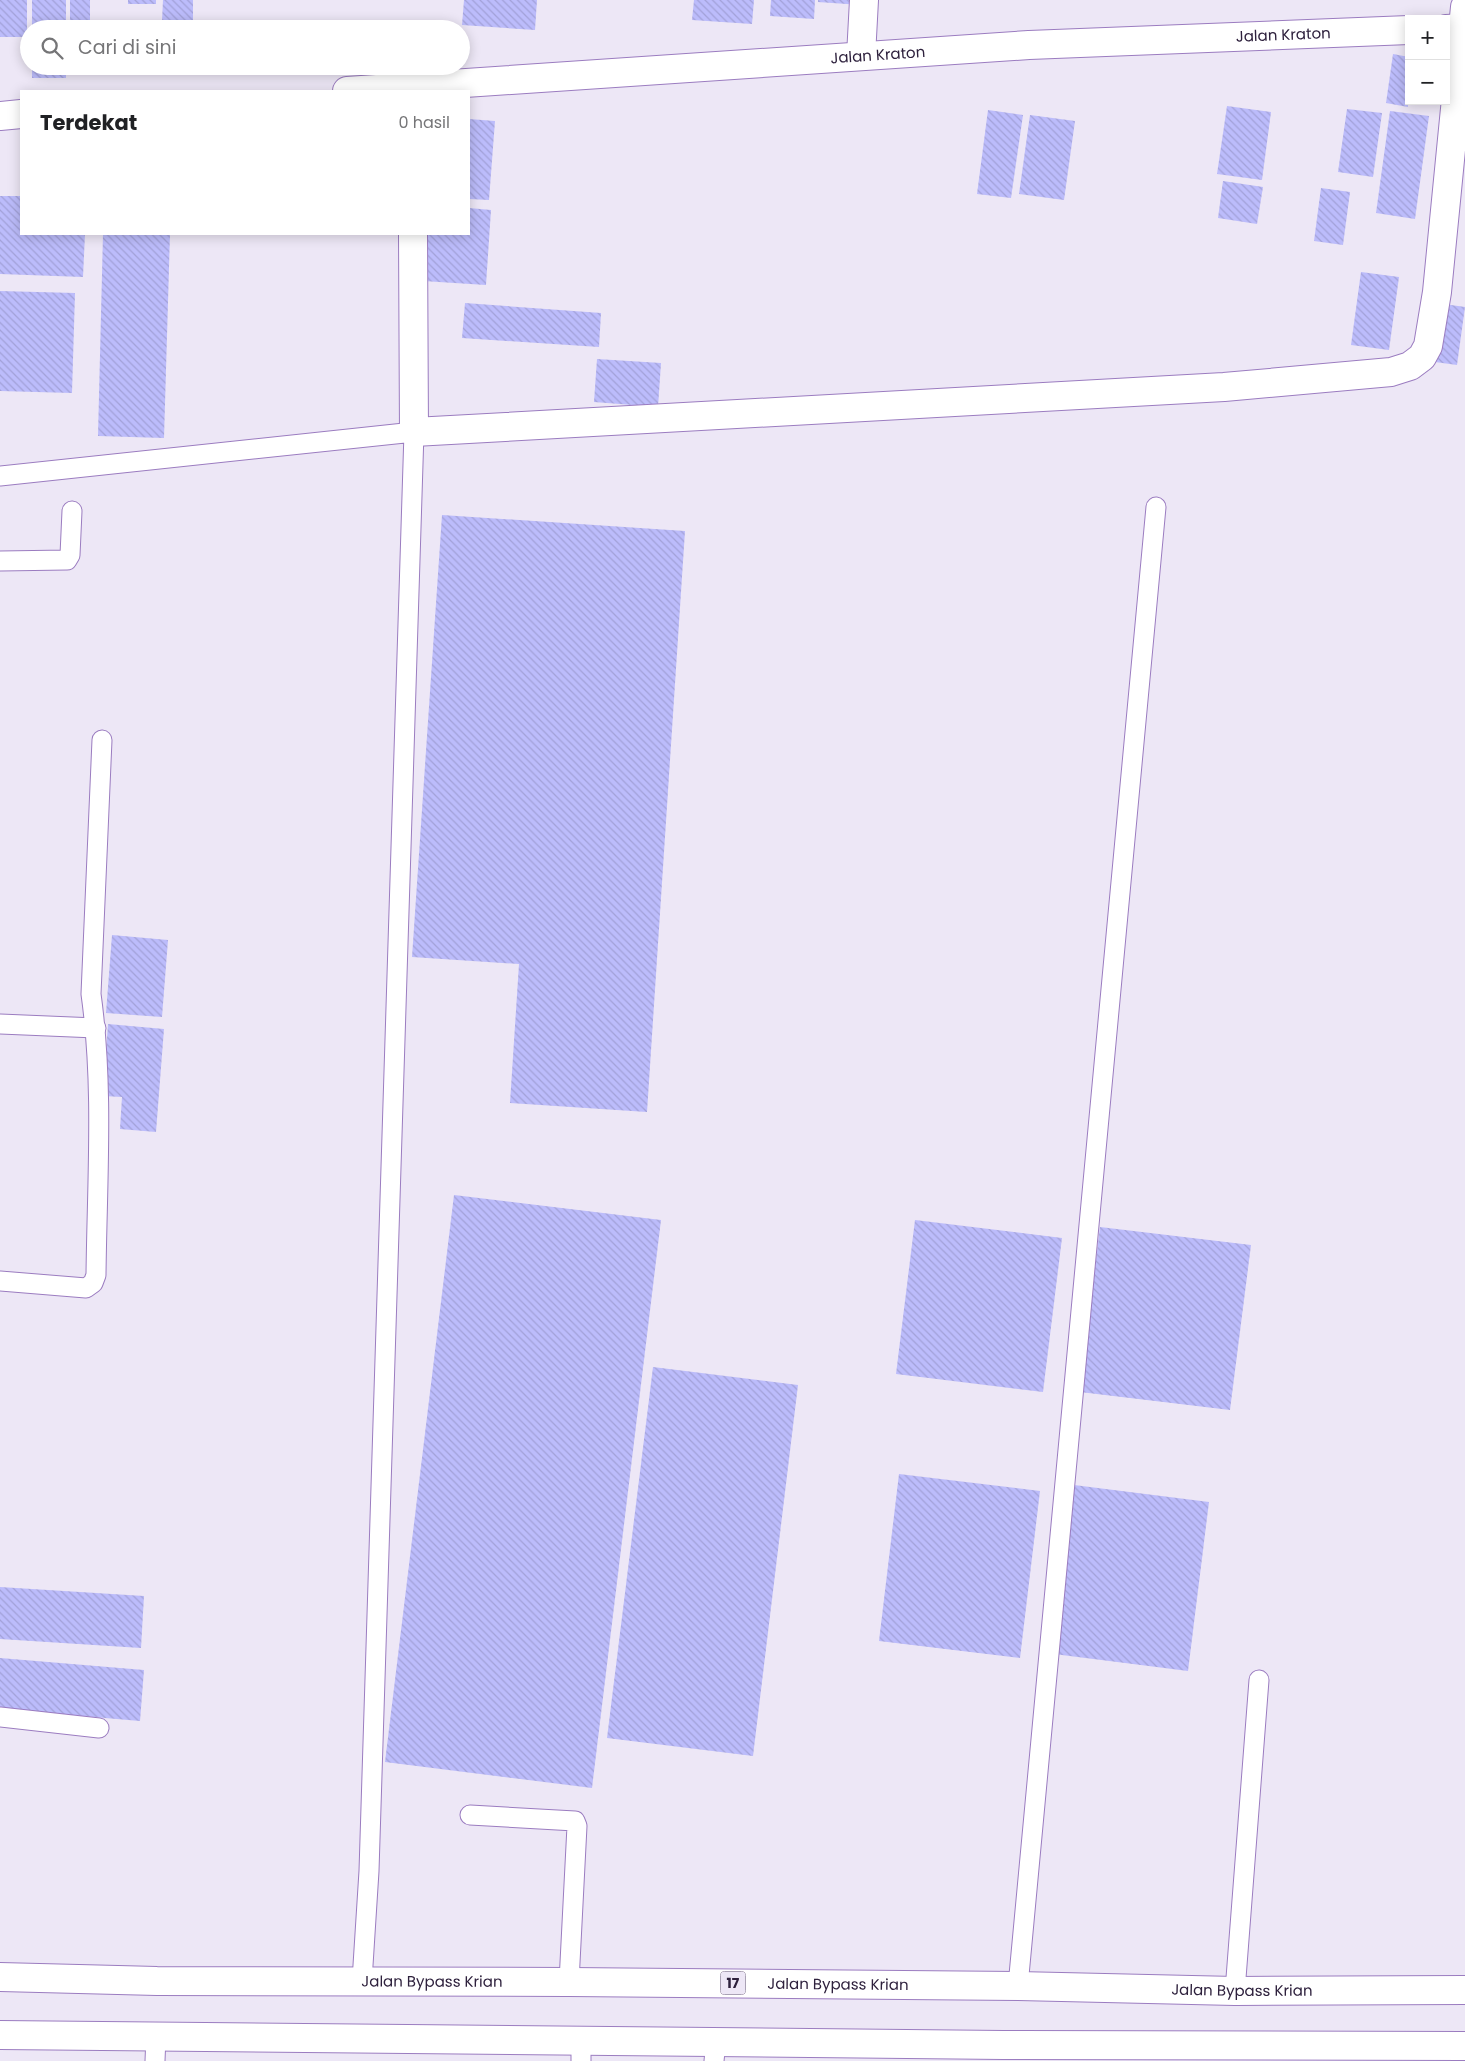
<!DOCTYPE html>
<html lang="id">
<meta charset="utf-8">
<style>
:root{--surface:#fff;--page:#f6f6f6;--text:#202124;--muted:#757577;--line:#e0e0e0}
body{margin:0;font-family:Poppins,sans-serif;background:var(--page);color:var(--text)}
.controls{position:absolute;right:15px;top:15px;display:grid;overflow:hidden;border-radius:0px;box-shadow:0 2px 12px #0003}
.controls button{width:45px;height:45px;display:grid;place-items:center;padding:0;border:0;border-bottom:1px solid var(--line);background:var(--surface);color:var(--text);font:25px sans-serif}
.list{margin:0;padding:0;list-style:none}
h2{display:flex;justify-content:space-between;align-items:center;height:65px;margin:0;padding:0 20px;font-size:21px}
h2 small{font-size:16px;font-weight:400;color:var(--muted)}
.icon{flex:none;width:28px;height:28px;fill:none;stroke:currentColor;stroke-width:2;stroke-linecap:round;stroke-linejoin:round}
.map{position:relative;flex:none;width:1465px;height:2061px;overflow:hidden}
.search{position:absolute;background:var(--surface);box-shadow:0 2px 12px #0003;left:20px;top:20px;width:450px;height:55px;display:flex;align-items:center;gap:12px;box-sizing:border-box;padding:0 18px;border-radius:28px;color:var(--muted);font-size:19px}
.panel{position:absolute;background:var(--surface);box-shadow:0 2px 12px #0003;left:20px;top:90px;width:450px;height:145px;border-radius:0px}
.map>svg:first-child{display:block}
</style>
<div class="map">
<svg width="1465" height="2061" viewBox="0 0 1465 2061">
<defs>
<pattern id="building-back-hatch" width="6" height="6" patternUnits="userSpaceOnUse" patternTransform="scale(1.25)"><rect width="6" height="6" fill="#bcbcfb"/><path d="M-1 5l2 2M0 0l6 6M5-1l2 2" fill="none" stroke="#a2a1d8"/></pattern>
</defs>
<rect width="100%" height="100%" fill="#ede7f6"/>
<g fill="url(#building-back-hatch)">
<rect x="0" y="0" width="27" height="37"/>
<rect x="32" y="0" width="34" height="29"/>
<rect x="70" y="0" width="20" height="29"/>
<rect x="128" y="0" width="28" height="4"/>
<polygon points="163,0 193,0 193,21 162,21"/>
<polygon points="464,0 537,0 535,30 462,25"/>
<polygon points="694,0 754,0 752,24 692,20"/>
<polygon points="771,0 815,0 814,19 770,16"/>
<polygon points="818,0 862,0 861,5 818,2"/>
<polygon points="1393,54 1409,57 1408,107 1386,103"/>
<rect x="32" y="66" width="34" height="12"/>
<rect x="70" y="66" width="20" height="6"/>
<polygon points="1227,106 1271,112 1262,180 1217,174"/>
<polygon points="1347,109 1382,113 1373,177 1338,172"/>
<polygon points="988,110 1023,115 1011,198 977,194"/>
<polygon points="1390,111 1429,116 1415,219 1376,213"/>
<polygon points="1030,115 1075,121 1064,200 1019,194"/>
<polygon points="469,119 495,121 489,200 469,199"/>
<polygon points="1223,181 1263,187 1257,224 1218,218"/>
<polygon points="1321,188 1350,192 1343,245 1314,241"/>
<polygon points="0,196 21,196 21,234 85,234 83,277 0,274"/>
<polygon points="469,208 491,210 486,285 423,281 427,234 469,234"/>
<polygon points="103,234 170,234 164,438 98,436"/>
<polygon points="1361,272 1399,277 1389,350 1351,345"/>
<polygon points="0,291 75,293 72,393 0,391"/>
<polygon points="465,303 601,313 599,347 462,338"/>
<polygon points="1444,304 1465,307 1457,365 1435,362"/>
<polygon points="597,359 661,363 658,407 594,402"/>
<polygon points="442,515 685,531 647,1112 510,1103 519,964 412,957"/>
<polygon points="112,935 168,940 162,1017 106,1013"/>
<polygon points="108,1024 164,1029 156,1132 120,1129 122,1097 103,1096"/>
<polygon points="454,1195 661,1220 592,1788 385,1762"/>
<polygon points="915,1220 1062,1238 1043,1392 896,1374"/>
<polygon points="1100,1227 1251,1245 1230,1410 1080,1392"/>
<polygon points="653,1367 798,1385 753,1756 607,1738"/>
<polygon points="899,1474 1040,1491 1020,1658 879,1641"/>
<polygon points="1074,1485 1209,1502 1188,1671 1054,1654"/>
<polygon points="0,1587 144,1596 141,1648 0,1639"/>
<polygon points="0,1658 144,1670 140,1721 0,1709"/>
</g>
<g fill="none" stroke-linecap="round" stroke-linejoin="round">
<g stroke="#9b7cc0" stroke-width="21">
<g id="service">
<polyline points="0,476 414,432 369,1871 362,1981"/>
<polyline points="0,561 67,560 70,555 72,511"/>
<polyline points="0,1024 96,1028"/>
<path d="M0,1281L86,1288L93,1283L96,1275C97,1182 104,1087 91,994L102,740"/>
<polyline points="0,1717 99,1728"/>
<polyline points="470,1815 575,1821 577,1826 569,1982"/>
<polyline points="1018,1986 1156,507"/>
<polyline points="1235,1991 1259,1680"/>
<polyline points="581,2040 581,2061"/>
<polyline points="155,2061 156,2036"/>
<polyline points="714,2061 716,2042"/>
</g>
</g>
<g stroke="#9b7cc0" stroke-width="30">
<g id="minor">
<polyline points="861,56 864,0"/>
<polyline points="413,234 414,432 1224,387 1391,372 1410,366 1422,357 1428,346 1437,292 1465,7"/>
</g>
</g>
<g stroke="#9b7cc0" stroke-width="30">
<g id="tertiary">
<polyline points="1446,29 1465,28"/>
<path id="s1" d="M347,91L1029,45L1409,30"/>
<polyline points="0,116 21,114"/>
</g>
</g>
<g stroke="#9b7cc0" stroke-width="30">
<g id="trunk">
<path id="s2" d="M0,1977L157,1981L569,1982L1018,1986L1235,1991L1465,1990"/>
<polyline points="0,2035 1003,2045 1465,2046"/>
</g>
</g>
<use href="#service" stroke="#fff" stroke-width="19"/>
<use href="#minor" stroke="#fff" stroke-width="28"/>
<use href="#tertiary" stroke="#fff" stroke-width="28"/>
<use href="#trunk" stroke="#fff" stroke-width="28"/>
</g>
<g text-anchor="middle" stroke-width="4" stroke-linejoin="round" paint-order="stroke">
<rect fill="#ede7f6" stroke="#675c74" stroke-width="1" x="720.5" y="1971.5" width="25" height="23" rx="4"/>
<g font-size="14" font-weight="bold" fill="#2e213d">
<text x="733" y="1988">17</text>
</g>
<g font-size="15" fill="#2e213d" stroke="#ede7f6">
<text dy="5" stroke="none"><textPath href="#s1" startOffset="938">Jalan Kraton</textPath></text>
<text dy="5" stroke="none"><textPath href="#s1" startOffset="532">Jalan Kraton</textPath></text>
<text dy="5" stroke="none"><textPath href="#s2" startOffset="432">Jalan Bypass Krian</textPath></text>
<text dy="5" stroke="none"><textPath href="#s2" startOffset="838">Jalan Bypass Krian</textPath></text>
<text dy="5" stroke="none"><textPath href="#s2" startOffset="1242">Jalan Bypass Krian</textPath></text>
</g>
</g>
</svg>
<div class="controls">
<button>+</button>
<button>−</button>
</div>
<div class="search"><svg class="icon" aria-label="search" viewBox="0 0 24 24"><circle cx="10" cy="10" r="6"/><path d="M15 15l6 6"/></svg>Cari di sini</div>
<section class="panel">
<h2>Terdekat<small>0 hasil</small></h2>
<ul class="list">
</ul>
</section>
</div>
